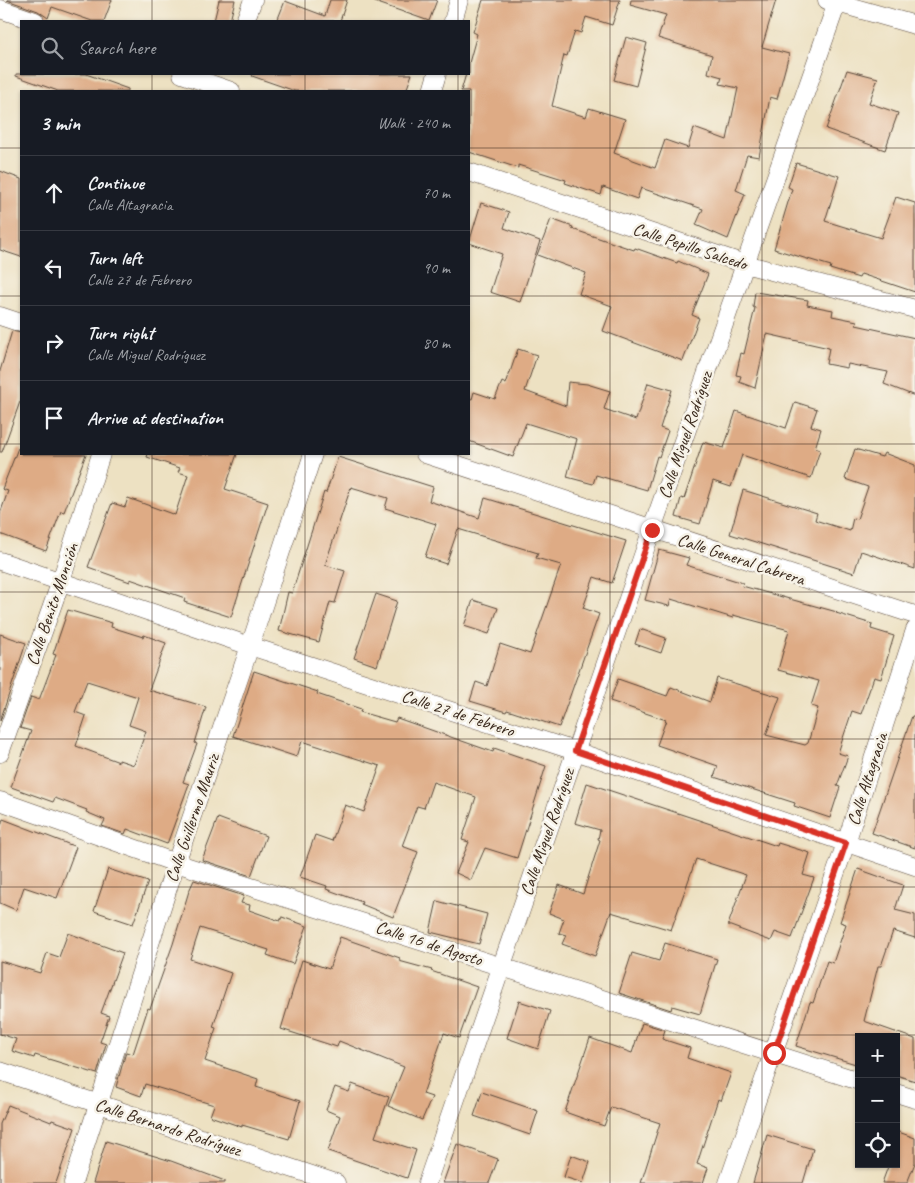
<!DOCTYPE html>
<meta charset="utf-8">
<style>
:root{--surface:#171b24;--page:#20242c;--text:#f1f3f6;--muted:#9ea1a6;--line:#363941}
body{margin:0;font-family:Caveat,sans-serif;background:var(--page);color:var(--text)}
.controls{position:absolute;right:15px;bottom:15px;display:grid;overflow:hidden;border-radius:0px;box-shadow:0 1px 4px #0004}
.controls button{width:45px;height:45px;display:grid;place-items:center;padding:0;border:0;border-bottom:1px solid var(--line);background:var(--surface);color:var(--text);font:25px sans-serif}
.stop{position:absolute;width:15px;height:15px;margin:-11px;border:4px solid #d93025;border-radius:50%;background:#fff}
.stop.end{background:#d93025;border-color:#fff;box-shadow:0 1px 5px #0008}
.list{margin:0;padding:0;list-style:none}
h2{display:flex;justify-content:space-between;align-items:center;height:65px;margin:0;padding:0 20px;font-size:21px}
h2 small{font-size:16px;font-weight:400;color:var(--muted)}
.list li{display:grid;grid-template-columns:32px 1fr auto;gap:15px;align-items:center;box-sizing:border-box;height:75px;padding:0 20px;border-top:1px solid var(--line)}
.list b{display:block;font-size:19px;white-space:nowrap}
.list p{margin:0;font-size:16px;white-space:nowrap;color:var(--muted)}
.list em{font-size:16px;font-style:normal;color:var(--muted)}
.icon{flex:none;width:28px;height:28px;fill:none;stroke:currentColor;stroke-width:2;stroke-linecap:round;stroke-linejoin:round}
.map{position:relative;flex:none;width:915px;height:1183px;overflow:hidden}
.search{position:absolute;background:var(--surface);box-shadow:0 1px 4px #0004;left:20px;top:20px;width:450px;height:55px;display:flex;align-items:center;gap:12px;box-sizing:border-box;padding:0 18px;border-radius:0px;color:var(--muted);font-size:19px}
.panel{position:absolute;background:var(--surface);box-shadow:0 1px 4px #0004;left:20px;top:90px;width:450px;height:365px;border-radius:0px}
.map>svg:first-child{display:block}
</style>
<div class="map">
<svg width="915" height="1183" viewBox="0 0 915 1183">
<rect width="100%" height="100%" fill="#f7f3e8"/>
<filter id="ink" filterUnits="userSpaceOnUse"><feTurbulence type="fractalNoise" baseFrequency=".02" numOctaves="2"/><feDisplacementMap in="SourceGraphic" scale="10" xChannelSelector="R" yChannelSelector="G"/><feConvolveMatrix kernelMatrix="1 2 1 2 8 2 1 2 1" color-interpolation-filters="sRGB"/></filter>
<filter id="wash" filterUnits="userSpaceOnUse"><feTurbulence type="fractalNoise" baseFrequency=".0096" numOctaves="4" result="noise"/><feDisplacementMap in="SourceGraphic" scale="20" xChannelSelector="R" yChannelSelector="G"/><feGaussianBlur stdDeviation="1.12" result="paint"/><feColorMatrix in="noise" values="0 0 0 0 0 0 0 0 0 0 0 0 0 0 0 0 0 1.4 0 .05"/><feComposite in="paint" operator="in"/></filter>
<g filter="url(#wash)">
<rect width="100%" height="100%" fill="#ede1c2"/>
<g id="blocks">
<g fill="#deab85" fill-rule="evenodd">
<polygon points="7,0 112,0 104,21 92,21 52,7 48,18 38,11"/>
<polygon points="219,0 235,0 230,21 214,21"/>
<polygon points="330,0 347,0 340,21 277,21 285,1 325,16"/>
<polygon points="376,0 437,0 429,21 375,2"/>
<polygon points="483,0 620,0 612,25 586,17 581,33 575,31 567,56 564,55 552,106 586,117 589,108 625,119 614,153 655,168 665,140 688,148 694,128 727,140 738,88 720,84 722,77 708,73 712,55 658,38 666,15 630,5 631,0 776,0 762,47 789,54 777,99 770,97 759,157 747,155 736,190 745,194 728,239 696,225 703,209 641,188 637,199 603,187 601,195 565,183 566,180 518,165 518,168 469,152 469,91 461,91 466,74 469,74 469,63 477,34 473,32"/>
<polygon points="626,37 647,43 636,86 614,80"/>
<polygon points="847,70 878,78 869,103 898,113 885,150 826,129"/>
<polygon points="16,74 86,74 128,89 128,91 58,91 16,76"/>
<polygon points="253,74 412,74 406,91 295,91 252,76"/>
<polygon points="796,163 839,176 825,221 881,238 896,197 915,203 915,292 861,274 859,278 830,269 831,266 774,249 792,189 788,187"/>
<polygon points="0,171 21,179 21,257 0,250"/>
<polygon points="481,203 509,212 504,228 540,241 520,302 490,292 502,254 469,243"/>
<polygon points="551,219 573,227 572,229 634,250 635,248 677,263 678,261 708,274 692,315 699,318 683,361 603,331 612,306 579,294 586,273 537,255"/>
<polygon points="755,292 808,300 807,305 833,310 832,316 857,321 856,325 915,338 915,396 884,384 888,372 848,364 847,368 826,364 829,348 767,334 755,388 739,382 741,376 736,375 741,353 744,354 755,308 753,307"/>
<polygon points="12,331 21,333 21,399 2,452 0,452 0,371"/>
<polygon points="518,349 537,355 525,391 566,406 568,382 587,384 610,391 604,409 636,420 648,383 672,390 660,428 668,431 659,457 657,456 647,490 596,475 593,484 567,477 577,439 526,423 513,457 469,441 469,398 472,399 474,392 495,399 502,382 506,384"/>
<polygon points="795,402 817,409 811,426 821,429 815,448 820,450 811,478 742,455 731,487 713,481 700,524 676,517 681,498 684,499 703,442 724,448 736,411 786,428"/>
<polygon points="18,448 21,449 21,454 86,454 64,512 61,511 46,551 0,534 0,514 8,491 2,489"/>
<polygon points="855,449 882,457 884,453 915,465 915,569 861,551 854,573 730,534 743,490 817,513 815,520 850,531 853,518 857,519 868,487 845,479"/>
<polygon points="148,454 237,454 225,489 268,503 231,617 184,602 185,598 130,579 130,582 88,567 112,503 125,507 128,498 175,515 188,475 178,472 180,468 147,457"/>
<polygon points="338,457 433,487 429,501 479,518 485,498 626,541 612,583 594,577 583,608 599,614 559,727 507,710 506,712 470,701 476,682 487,686 500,644 530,654 561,565 536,558 538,553 458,529 446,564 425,557 436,524 385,508 388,498 351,487 325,565 345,571 335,603 330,602 319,642 279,631 288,592 292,593 324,492 326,493"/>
<polygon points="659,550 689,558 686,565 743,583 742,586 837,612 836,613 872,624 871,629 894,636 881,679 874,677 861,714 852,711 838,753 848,756 837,786 840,787 830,818 794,806 795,803 714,777 718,766 657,745 666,720 610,701 618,679 667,696 671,687 710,702 717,678 780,697 766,735 805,745 808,743 818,708 811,706 819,681 778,670 789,630 733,615 733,618 671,599 669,606 645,600"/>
<polygon points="376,594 397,601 377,666 354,658"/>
<polygon points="473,600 498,608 489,634 464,626"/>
<path d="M68,610L112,623L111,627L143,637L144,635L166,643L149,690L206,707L195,743L197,744L183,782L189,784L167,844L127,829L125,834L102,826L105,820L86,812L87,810L55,798L53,802L11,787L31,731L20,728L31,697L39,700L56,655L53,654ZM87,681L138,697L129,725L146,731L134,765L119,760V762L76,746L86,716L75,712Z"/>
<polygon points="640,629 666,638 661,653 635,644"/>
<polygon points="0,634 26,643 0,721"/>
<polygon points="254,671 318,692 317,694 361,709 360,712 395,722 397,718 493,752 494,748 546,766 517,858 485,848 471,880 456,873 469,842 462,840 476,797 433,782 424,808 417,806 402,846 418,852 393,917 361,904 362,902 326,889 327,886 300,877 315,835 332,841 345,805 364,812 380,766 302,741 297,757 233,736"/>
<polygon points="912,716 915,716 915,848 872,833"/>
<polygon points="587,783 777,846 778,843 810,853 803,875 814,878 792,938 775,932 771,941 728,925 746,875 696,859 671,930 611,912 595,956 562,944 566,935 559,933 564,919 549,913 559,885 583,894 600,840 598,839 600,830 575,823"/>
<polygon points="218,818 266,836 251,876 202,860"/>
<polygon points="3,819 76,847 57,898 24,887 16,910 0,903 0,828"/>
<polygon points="108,869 148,882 133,924 94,911"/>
<polygon points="858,869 903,885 895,910 915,915 915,938 893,931 881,966 878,966 864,1021 915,1039 915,1081 896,1075 896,1037 859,1037 859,1065 796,1046 810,1002 813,1003 827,961 833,963 846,924 840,922"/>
<polygon points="194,880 244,896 241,903 250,905 249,910 280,921 282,917 307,926 293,964 267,955 269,950 200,928 190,959 231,973 213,1027 216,1028 205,1061 258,1079 256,1087 300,1101 289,1139 242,1125 242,1127 210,1116 214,1105 172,1092 145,1084 141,1096 116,1087 126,1052 133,1054 148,1008 150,1009 173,944 189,891"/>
<polygon points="437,901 487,914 479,944 430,932"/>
<polygon points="68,933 123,953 101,1013 109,1016 100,1042 106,1044 97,1074 55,1061 35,1055 34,1058 12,1051 16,1039 0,1034 0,961 40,973 47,953 59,957"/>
<polygon points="340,937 400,958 399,961 432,970 431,971 477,987 459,1038 444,1033 423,1094 432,1097 422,1120 388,1106 404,1067 339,1041 337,1047 281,1029 302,960 329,969"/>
<polygon points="665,943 717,959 700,1014 672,1006 671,1010 619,993 632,953 659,961"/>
<polygon points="519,1001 550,1011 538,1049 507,1038"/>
<polygon points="642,1023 665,1030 662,1039 690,1048 687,1058 731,1073 721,1101 718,1099 697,1164 708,1168 703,1183 641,1183 660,1123 611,1107 604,1126 565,1112 590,1038 632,1053"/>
<polygon points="352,1084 389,1097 375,1137 416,1150 407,1178 328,1151 340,1116 326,1110 335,1087 349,1092"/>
<polygon points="482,1092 538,1111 530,1135 474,1116"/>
<polygon points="8,1105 51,1122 52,1120 75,1128 56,1183 0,1183 0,1124"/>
<polygon points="896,1131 915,1138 915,1163 907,1183 882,1183 889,1164 896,1164"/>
<polygon points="767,1135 813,1149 803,1183 753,1183"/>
<polygon points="106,1141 171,1161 225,1181 225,1183 93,1183"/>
<polygon points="457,1144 498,1159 489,1183 443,1183"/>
<polygon points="571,1155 590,1162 583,1183 564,1177"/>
</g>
</g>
</g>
<g filter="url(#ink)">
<use href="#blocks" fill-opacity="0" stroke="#564537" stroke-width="1"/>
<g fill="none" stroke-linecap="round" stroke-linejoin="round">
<g stroke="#564537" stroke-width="19">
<g id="minor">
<polyline points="827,0 915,25"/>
<polyline points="0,9 35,21"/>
<polyline points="245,21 253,0"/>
<polyline points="453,21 459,0"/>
<polyline points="182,74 231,91"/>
<polyline points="432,91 437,74"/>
<polyline points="469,172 745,264 915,309"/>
<polyline points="0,316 21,323"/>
<polyline points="425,454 915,615"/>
<polyline points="0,561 250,646 575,751 915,866"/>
<polyline points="0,753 61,581 101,454"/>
<polyline points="0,801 176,863 859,1081"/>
<polyline points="0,1071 336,1183"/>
<polyline points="896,1093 915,1099"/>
<polyline points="73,1183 176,863 250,646 313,454"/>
<polyline points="427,1183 652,529 838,0"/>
<polyline points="728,1183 846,843 915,630"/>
</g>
</g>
<use href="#minor" stroke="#fff" stroke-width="18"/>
</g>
</g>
<g fill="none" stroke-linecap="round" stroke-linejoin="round" filter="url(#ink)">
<polyline stroke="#d93025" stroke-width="6" points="652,530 575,751 846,843 774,1053"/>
</g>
<path fill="none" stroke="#3b2a1e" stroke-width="1" stroke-opacity="0.55" d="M152,0V21M305,0V21M458,0V21M610,0V1183M762,0V1183M152,74V91M305,74V91M458,74V91M0,148H21M469,148H915M0,296H21M469,296H915M0,444H21M469,444H915M152,454V1183M305,454V1183M458,454V1183M0,592H915M0,739H915M0,887H915M0,1035H915"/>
<g text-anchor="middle" stroke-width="5" stroke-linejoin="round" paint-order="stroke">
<g font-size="18" fill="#3b2a1e" stroke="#f7f3e8">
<text transform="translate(690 246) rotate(18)" y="6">Calle Pepillo Salcedo</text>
<text transform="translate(685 435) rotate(-71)" y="6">Calle Miguel Rodríguez</text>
<text transform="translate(741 559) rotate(18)" y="6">Calle General Cabrera</text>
<text transform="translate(52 604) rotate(-71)" y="6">Calle Benito Monción</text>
<text transform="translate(458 713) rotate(18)" y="6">Calle 27 de Febrero</text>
<text transform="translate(867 779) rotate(-72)" y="6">Calle Altagracia</text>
<text transform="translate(192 818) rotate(-71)" y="6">Calle Guillermo Mauriz</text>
<text transform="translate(547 832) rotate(-71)" y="6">Calle Miguel Rodríguez</text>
<text transform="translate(429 943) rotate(18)" y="6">Calle 16 de Agosto</text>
<text transform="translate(168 1127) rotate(18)" y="6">Calle Bernardo Rodríguez</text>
</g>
</g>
</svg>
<div class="controls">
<button>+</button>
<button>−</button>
<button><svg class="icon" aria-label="locate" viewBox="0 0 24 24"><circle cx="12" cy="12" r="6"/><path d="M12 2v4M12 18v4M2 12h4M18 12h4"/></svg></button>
</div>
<div class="stop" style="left:774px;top:1053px"></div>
<div class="stop end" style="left:652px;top:530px"></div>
<div class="search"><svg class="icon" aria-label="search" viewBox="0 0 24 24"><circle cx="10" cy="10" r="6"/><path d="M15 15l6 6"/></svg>Search here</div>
<section class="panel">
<h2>3 min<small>Walk · 240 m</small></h2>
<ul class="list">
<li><svg class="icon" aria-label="ahead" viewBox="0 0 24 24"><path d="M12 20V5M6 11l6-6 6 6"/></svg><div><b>Continue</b><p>Calle Altagracia</p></div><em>70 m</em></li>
<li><svg class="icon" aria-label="left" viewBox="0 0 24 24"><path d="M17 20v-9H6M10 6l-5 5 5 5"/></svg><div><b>Turn left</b><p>Calle 27 de Febrero</p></div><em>90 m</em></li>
<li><svg class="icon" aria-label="right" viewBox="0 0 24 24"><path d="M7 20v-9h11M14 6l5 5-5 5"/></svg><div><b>Turn right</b><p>Calle Miguel Rodríguez</p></div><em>80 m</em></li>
<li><svg class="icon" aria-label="arrive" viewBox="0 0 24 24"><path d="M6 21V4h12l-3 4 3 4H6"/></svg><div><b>Arrive at destination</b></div></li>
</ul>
</section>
</div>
